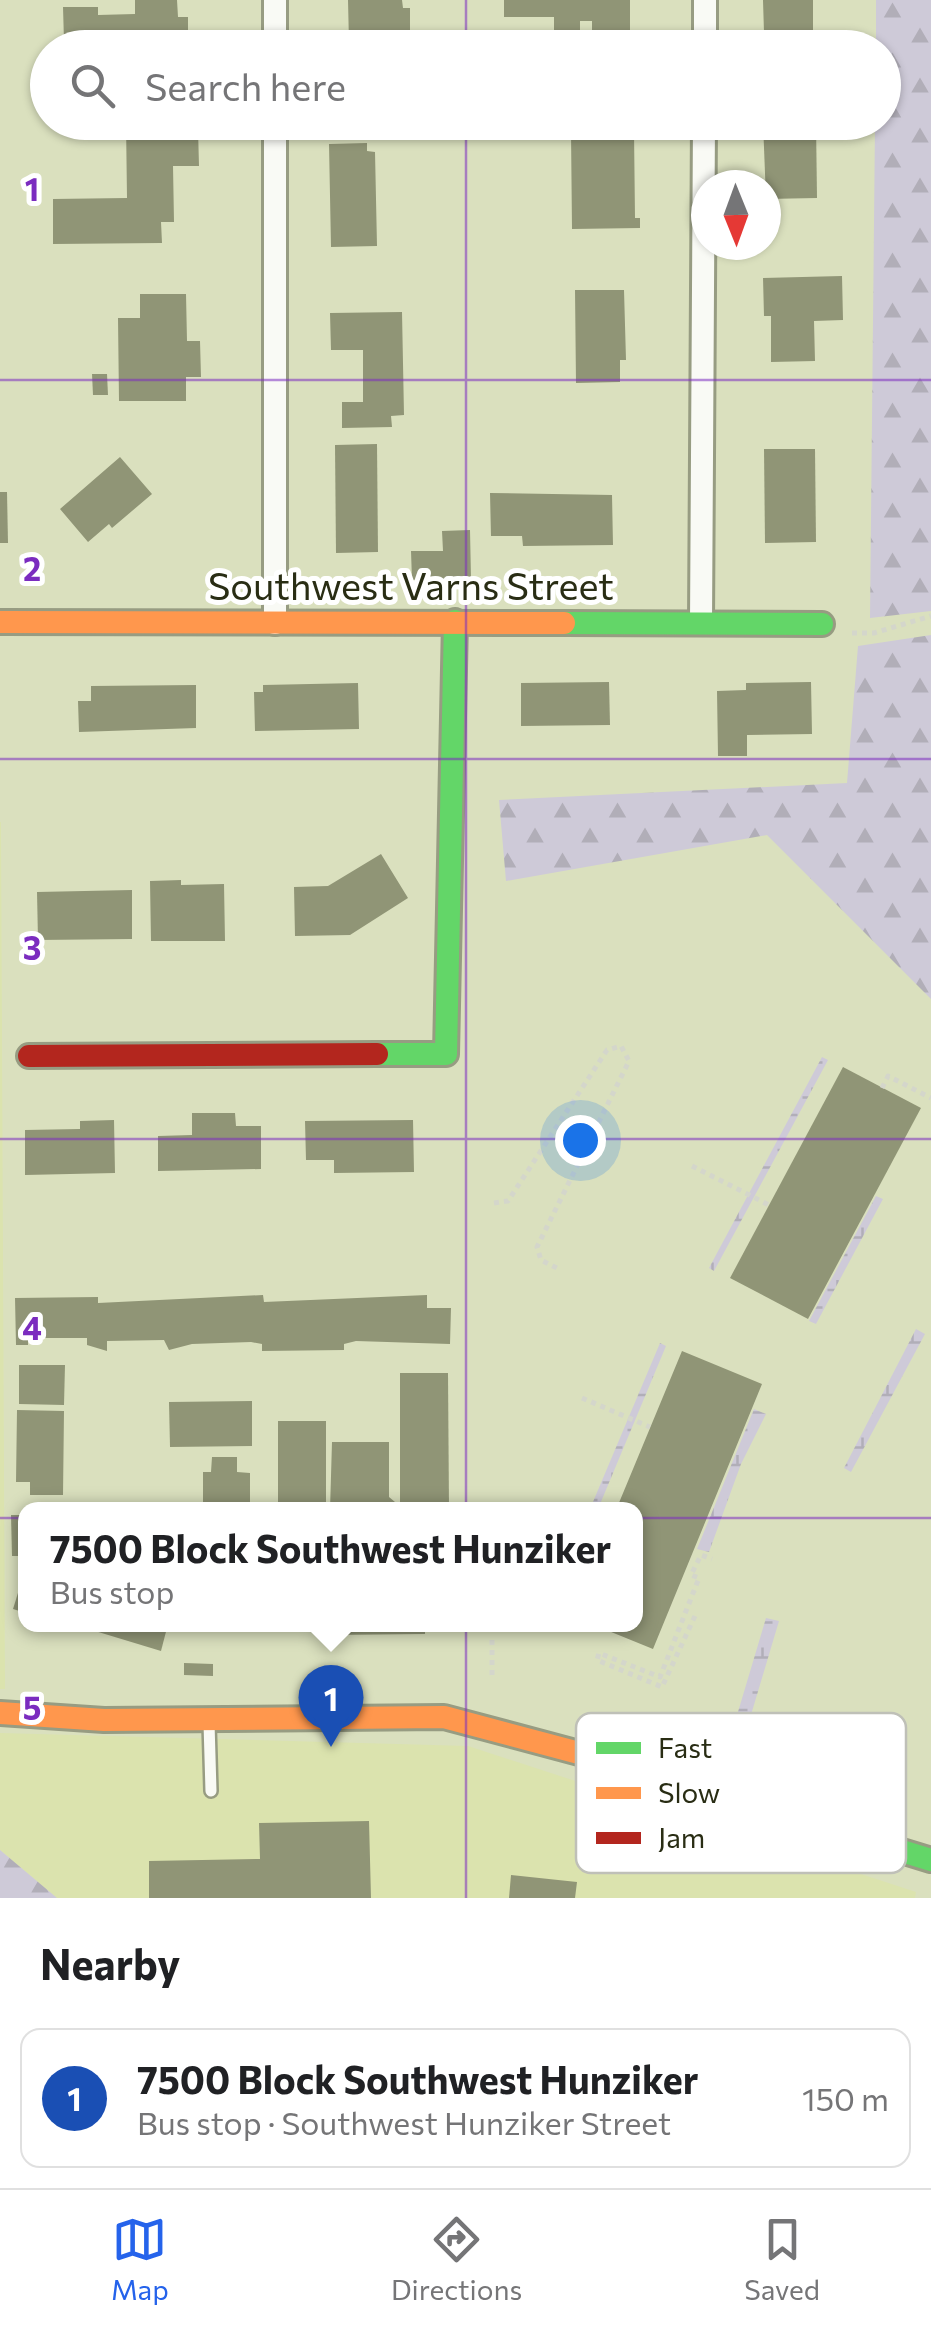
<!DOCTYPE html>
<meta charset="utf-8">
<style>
:root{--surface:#fff;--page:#f6f6f6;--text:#202124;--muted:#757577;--line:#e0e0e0;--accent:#2563eb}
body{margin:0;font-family:Commissioner,sans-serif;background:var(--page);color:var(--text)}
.compass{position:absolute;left:691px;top:170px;width:90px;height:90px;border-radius:50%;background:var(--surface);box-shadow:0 2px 8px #0004;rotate:179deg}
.you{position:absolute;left:580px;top:1140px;width:35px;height:35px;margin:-25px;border:8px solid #fff;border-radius:50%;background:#1a73e8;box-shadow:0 0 0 15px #1a73e833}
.badge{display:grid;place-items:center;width:65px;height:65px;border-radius:50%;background:var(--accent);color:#fff;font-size:32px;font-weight:700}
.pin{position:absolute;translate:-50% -82px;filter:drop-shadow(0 2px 5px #0008)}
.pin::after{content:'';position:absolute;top:52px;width:35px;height:30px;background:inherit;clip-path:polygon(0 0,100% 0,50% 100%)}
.popup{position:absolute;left:18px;top:1502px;width:625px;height:130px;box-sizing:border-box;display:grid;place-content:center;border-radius:20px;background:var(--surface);filter:drop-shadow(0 2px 8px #0005);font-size:32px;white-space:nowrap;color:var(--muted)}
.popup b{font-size:38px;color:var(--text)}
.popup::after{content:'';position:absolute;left:50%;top:100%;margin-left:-20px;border:20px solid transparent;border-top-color:var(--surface)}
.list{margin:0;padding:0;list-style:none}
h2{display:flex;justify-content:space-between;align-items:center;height:130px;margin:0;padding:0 40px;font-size:42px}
h2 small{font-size:32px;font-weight:400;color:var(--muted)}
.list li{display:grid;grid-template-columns:65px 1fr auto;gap:30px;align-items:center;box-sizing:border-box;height:140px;margin:0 20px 20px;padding:0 20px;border:2px solid var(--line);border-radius:20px}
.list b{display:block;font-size:38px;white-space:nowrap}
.list p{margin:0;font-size:32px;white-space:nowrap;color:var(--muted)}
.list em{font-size:32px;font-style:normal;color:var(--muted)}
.icon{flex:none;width:55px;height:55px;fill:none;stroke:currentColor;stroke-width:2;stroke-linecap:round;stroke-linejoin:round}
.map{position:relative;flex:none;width:931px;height:1898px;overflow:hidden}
.search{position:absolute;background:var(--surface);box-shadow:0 2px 8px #0004;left:30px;right:30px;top:30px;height:110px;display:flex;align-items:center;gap:25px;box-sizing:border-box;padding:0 35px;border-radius:55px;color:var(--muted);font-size:38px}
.sheet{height:290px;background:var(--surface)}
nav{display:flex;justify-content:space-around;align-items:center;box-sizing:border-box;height:140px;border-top:2px solid var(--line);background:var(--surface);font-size:28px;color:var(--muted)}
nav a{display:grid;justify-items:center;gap:5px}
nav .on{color:var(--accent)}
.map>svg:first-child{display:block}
</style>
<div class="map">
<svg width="931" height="1898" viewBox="0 0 931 1898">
<defs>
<pattern id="forest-firs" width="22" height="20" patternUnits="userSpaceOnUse" patternTransform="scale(2.5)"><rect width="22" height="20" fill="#cecad8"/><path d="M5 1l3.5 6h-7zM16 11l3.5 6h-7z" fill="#b1aeb8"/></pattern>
<pattern id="wetland-marsh" width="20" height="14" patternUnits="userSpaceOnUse" patternTransform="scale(2.5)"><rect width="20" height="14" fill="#cecad8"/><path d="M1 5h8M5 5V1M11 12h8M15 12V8" fill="none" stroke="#b1aeb8"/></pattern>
</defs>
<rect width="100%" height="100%" fill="#dae0be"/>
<g fill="#dbe3ae">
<polygon points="0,822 1,822 5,1689 0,1689"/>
<polygon points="0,1733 468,1746 916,1892 915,1898 57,1898 0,1850"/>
</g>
<g fill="url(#forest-firs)">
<polygon points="876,0 931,0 931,611 870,618 875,123 884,122 884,48 876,47"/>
<polygon points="931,635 931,999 767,835 506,881 499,800 847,783 858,646"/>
<polygon points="0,1850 57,1898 0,1898"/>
</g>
<g fill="url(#wetland-marsh)">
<polygon points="822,1057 828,1060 714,1271 709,1268"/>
<polygon points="876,1196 883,1199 816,1324 809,1321"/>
<polygon points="916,1329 925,1334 851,1472 844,1468"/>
<polygon points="660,1343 666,1346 598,1509 590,1509"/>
<polygon points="754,1409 766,1414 741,1464 709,1552 697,1549"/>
<polygon points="766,1618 779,1621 745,1735 732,1732"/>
</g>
<g fill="#909576">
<polygon points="135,0 177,0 178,17 188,17 188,48 54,48 54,41 64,41 63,7 98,7 98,15 135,14"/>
<polygon points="348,0 402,0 403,8 410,8 410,33 404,33 404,48 337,48 337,43 349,43"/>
<polygon points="504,0 630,0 630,30 617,30 618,39 592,39 592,21 580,21 580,30 554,30 554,17 504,17"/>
<polygon points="763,0 813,0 813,32 764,33"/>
<polygon points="126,122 175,122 175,129 198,129 199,166 173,166 174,222 161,222 162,243 53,244 53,199 127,198"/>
<polygon points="763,122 816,122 817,198 766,199"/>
<polygon points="634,131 635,218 640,218 640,228 572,229 571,132"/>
<polygon points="367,143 367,151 375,152 377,246 331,247 329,144"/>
<polygon points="842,276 843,320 814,321 815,361 771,362 771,316 764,316 763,278"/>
<polygon points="575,290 624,290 626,360 620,360 620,382 576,383"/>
<polygon points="140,294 186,294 187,341 200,341 201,377 186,377 186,401 119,401 118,318 140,318"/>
<polygon points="402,312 404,415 391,416 392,427 342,428 342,402 363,402 363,350 331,350 330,313"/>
<polygon points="92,374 107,374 108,395 93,395"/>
<polygon points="377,444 378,552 336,553 335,445"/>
<polygon points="764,449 815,449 816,542 765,543"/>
<polygon points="120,457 152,494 112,528 109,524 88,542 60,509"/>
<polygon points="0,492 7,492 8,543 0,543"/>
<polygon points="490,493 612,495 613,545 523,546 522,536 491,536"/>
<polygon points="470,530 471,579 412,580 411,551 443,551 442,531"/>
<polygon points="609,682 610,725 521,726 521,683"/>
<polygon points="811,682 812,734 747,735 747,756 718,756 717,691 746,690 746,683"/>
<polygon points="358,683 359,729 255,731 254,692 263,692 263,685"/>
<polygon points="196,685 196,728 79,732 78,701 91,701 91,686"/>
<polygon points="381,854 408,898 350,935 295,936 294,887 328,886"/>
<polygon points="181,880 181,885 224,884 225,941 151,941 150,881"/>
<polygon points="132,890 132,939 38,940 37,892"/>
<polygon points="843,1067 921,1108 808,1319 730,1278"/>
<polygon points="192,1113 235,1113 236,1126 261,1126 261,1169 158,1171 158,1136 192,1135"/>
<polygon points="114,1120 115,1173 25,1175 25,1130 80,1129 80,1121"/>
<polygon points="413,1120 414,1172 334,1173 334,1160 306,1160 305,1121"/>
<polygon points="263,1295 264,1302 427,1295 427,1308 451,1308 450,1344 356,1341 344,1344 344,1350 262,1351 262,1344 251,1342 192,1344 169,1350 164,1340 107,1341 107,1351 87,1345 87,1338 28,1338 28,1345 16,1345 15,1298 98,1297 98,1303"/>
<polygon points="682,1351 762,1384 653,1649 594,1625 636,1624 636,1510 616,1510"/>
<polygon points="19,1365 65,1365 64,1405 19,1404"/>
<polygon points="400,1373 448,1373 449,1510 400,1510"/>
<polygon points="252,1401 252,1446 170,1447 169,1402"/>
<polygon points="17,1410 64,1411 63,1495 30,1495 30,1482 16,1482"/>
<rect x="278" y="1421" width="48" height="85"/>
<polygon points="332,1442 389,1442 389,1497 395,1502 390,1510 330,1510"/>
<polygon points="212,1457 237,1457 237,1472 250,1473 250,1510 203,1510 203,1472 211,1472"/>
<polygon points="11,1515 26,1515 26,1556 12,1556"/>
<polygon points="26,1567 26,1613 13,1609"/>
<polygon points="72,1624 168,1624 161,1651"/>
<polygon points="328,1624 425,1624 425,1634 328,1635"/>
<polygon points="184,1663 213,1664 213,1676 184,1675"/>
<polygon points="369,1821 371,1898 149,1898 149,1861 260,1859 259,1823"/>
<polygon points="511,1875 577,1882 575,1898 509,1898"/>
</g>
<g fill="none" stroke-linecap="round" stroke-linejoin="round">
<g stroke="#979c82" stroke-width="16">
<polyline id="lane" points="209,1723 211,1791"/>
</g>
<g stroke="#979c82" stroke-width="28">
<g id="street">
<polyline points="275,0 275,48"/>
<polyline points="705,48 705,0"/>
<polyline points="275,122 275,623"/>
<polyline points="701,623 704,122"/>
</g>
</g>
<g stroke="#979c82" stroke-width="28">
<g id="fast">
<polyline points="564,623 822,624"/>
<polyline points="377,1054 446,1054 455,621"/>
<polyline points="609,1761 931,1860"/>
</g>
</g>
<g stroke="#979c82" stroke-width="28">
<g id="slow">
<polyline points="0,622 564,623"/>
<polyline points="0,1713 104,1720 444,1717 609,1761"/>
</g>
</g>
<g stroke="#979c82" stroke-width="28">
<polyline id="jam" points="29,1056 377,1054"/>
</g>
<g stroke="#d4d6cb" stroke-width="5" stroke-dasharray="5 5" stroke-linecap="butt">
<polyline points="852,633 874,633 931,616"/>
<polyline points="882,1088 888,1076 931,1098"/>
<polyline points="692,1166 769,1205"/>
<polyline points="494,1203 508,1201 607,1050 621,1046 629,1061 537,1247 541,1260 559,1269"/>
<polyline points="582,1398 650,1427"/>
<polyline points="695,1616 662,1687 597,1660 599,1653 660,1677 699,1578 691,1575 701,1555 712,1559"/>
<polyline points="492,1675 492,1640"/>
</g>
<use href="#lane" stroke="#f9faf5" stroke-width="11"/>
<use href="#street" stroke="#f9faf5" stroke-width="22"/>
<use href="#fast" stroke="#63d668" stroke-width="22"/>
<use href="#slow" stroke="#ff974d" stroke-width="22"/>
<use href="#jam" stroke="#b3261e" stroke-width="22"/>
</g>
<path fill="none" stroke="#7b2cbf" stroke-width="2.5" stroke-opacity="0.55" d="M466,0V48M466,122V1898M0,380H931M0,759H931M0,1139H931M0,1518H931"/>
<g text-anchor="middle" stroke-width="10" stroke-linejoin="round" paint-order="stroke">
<g font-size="38" fill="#292d14" stroke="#fff">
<text x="411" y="600">Southwest Varns Street</text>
</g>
</g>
<rect x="576" y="1713" width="330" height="160" rx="15" fill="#fff" stroke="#bfc0b8" stroke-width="2.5"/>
<rect x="596" y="1742" width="45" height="12" fill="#63d668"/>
<rect x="596" y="1787" width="45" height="12" fill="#ff974d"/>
<rect x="596" y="1832" width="45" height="12" fill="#b3261e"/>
<g font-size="28" fill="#292d14">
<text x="658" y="1758">Fast</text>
<text x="658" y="1803">Slow</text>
<text x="658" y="1848">Jam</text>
</g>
<g font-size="32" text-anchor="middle" font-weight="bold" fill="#7b2cbf" stroke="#fff" stroke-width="10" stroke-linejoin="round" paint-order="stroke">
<text x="32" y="201">1</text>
<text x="32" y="581">2</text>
<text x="32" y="960">3</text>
<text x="32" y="1340">4</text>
<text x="32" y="1720">5</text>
</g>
</svg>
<svg class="compass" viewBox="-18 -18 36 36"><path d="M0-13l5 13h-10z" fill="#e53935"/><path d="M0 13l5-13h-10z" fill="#757577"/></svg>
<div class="you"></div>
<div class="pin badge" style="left:331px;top:1747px;background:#1a4fb4">1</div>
<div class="popup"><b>7500 Block Southwest Hunziker</b>Bus stop</div>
<div class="search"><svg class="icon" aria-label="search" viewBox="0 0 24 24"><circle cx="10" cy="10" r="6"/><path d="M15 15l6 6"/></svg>Search here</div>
</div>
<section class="sheet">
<h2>Nearby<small></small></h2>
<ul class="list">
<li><span class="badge" style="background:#1a4fb4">1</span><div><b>7500 Block Southwest Hunziker</b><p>Bus stop · Southwest Hunziker Street</p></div><em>150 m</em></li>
</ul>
</section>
<nav>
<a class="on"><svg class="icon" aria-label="map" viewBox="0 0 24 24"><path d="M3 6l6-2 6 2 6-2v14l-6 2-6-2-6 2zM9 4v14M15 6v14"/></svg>Map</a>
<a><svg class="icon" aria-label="directions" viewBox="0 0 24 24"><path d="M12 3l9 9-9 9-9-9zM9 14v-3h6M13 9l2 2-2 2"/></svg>Directions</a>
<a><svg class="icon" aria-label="saved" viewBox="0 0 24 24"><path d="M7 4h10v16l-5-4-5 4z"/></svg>Saved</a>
</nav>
